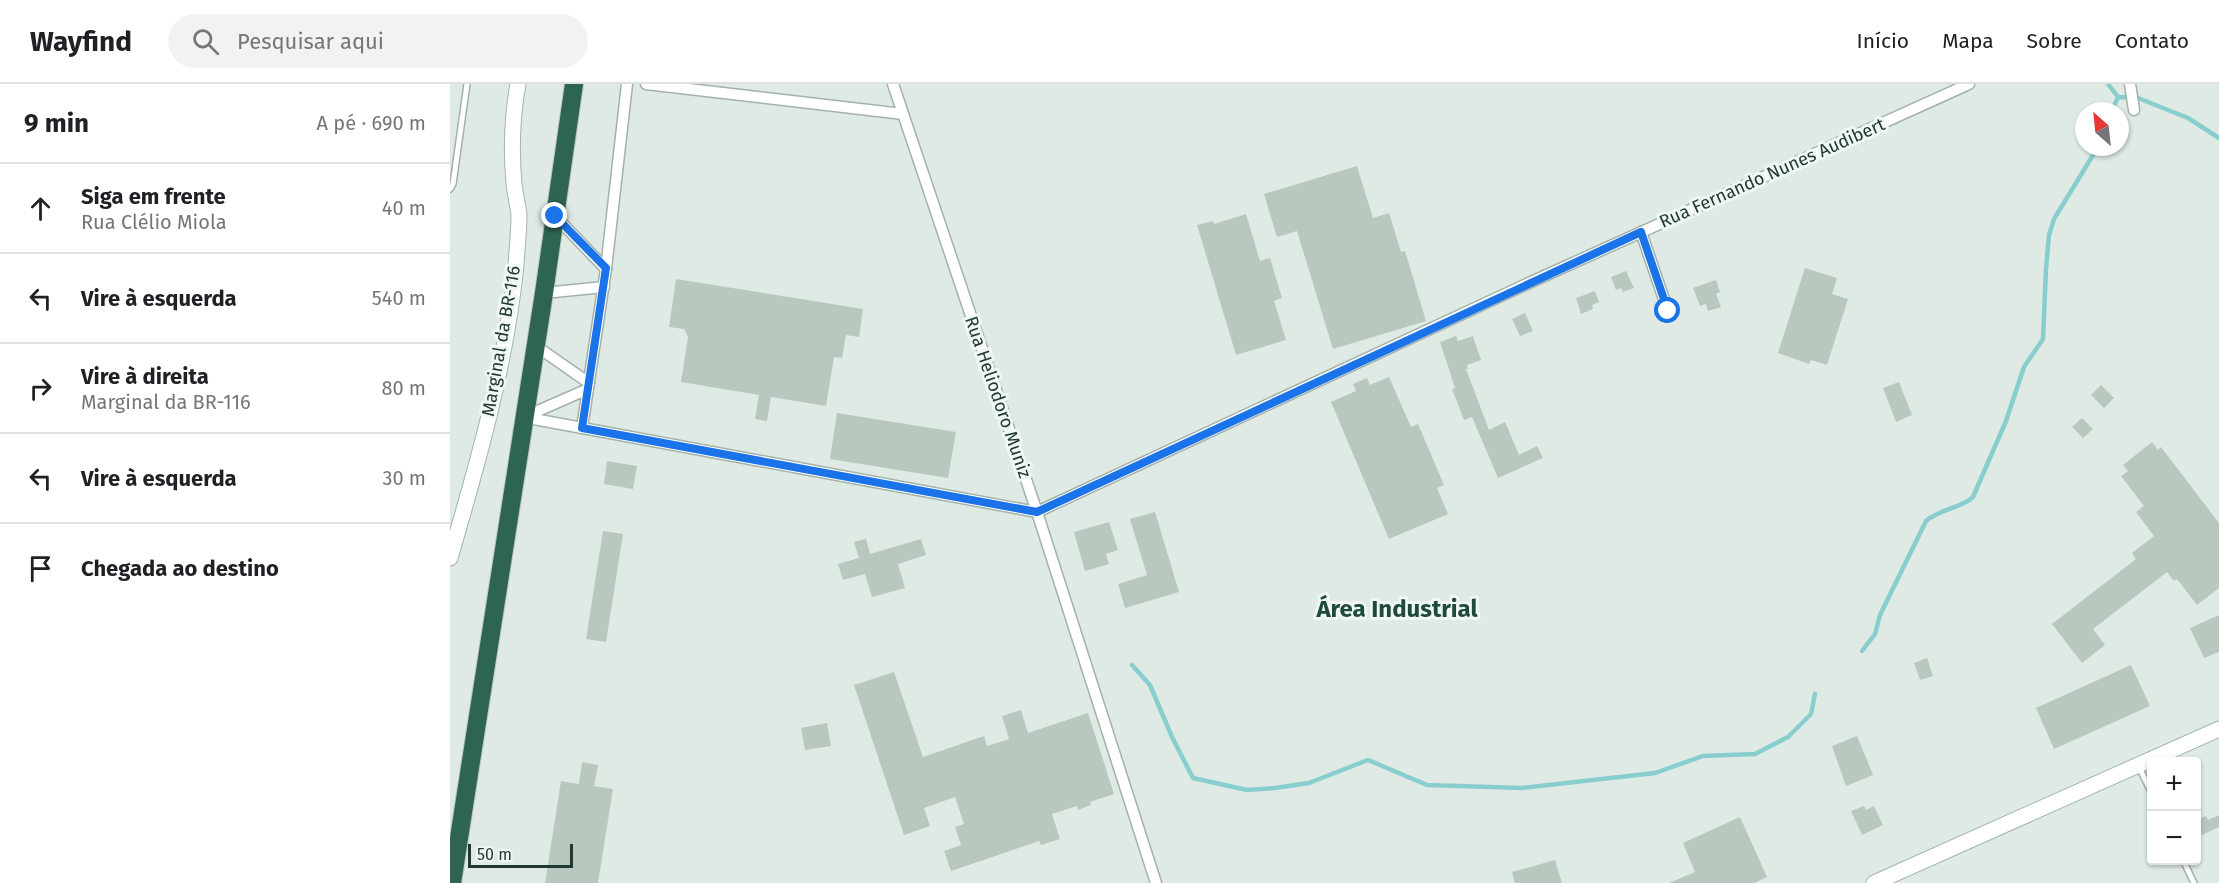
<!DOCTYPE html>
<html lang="pt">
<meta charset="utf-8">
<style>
:root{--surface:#fff;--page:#f2f2f2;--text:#202124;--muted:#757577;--line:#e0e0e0}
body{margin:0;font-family:"Fira Sans",sans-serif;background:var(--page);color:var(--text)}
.controls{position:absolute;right:18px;bottom:18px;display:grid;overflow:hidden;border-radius:6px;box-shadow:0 2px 4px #0004}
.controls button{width:54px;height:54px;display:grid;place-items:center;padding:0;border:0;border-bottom:2px solid var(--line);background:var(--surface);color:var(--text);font:30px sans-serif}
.compass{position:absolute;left:1625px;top:18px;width:54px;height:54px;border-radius:50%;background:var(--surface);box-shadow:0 2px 4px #0004;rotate:333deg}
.scale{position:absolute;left:18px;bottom:15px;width:105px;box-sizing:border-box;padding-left:6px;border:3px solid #213a2f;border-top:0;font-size:16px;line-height:21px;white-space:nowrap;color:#213a2f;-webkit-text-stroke:4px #f0f7f2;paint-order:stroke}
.stop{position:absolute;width:18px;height:18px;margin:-14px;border:4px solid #1a73e8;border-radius:50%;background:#fff}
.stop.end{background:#1a73e8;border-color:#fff;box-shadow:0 2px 6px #0008}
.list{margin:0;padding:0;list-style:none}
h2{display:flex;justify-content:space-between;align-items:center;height:78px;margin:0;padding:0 24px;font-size:26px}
h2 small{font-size:20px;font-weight:400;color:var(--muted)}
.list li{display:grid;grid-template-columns:39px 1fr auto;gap:18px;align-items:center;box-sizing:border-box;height:90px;padding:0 24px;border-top:2px solid var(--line)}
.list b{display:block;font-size:22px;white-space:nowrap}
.list p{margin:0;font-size:20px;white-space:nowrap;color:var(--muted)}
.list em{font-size:20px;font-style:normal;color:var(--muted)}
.icon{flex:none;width:33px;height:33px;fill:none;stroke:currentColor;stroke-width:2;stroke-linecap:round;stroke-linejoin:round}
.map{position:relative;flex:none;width:1769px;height:799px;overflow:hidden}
header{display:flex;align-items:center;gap:36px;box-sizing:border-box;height:84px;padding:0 30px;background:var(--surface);border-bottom:2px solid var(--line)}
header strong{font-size:28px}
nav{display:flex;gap:33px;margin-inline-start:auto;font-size:21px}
.search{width:420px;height:54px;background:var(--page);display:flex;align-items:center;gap:15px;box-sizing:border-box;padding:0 21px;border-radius:33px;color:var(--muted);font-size:22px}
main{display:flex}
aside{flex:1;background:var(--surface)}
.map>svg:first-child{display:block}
</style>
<header>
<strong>Wayfind</strong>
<div class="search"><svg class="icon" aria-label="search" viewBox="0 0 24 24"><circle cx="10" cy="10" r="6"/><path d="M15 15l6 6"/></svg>Pesquisar aqui</div>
<nav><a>Início</a><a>Mapa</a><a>Sobre</a><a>Contato</a></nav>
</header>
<main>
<aside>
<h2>9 min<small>A pé · 690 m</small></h2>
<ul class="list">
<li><svg class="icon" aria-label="ahead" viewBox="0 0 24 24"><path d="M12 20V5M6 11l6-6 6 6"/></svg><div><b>Siga em frente</b><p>Rua Clélio Miola</p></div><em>40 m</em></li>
<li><svg class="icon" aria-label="left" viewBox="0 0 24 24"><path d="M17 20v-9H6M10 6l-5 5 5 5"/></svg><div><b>Vire à esquerda</b></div><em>540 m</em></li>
<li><svg class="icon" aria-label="right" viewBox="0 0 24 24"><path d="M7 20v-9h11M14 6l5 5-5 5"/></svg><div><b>Vire à direita</b><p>Marginal da BR-116</p></div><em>80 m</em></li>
<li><svg class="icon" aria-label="left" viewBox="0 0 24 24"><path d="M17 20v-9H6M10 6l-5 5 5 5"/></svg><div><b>Vire à esquerda</b></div><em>30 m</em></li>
<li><svg class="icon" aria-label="arrive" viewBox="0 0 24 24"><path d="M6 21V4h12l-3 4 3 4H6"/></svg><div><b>Chegada ao destino</b></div></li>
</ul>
</aside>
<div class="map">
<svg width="1769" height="799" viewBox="0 0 1769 799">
<rect width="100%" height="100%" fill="#dfeae4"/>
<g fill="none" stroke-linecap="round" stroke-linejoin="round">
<g stroke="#88cecf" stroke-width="4.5">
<polyline points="1658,0 1668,13 1688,14 1738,34 1769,54"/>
<polyline points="1662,27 1668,13"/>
<path d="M1412,567L1425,550L1430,531L1476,437C1490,425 1514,423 1523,413L1556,337L1574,283L1593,255L1596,185L1599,151L1604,135L1648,63"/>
<polyline points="682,581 700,601 722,653 743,694 797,706 825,704 859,699 918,676 977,701 1072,704 1205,689 1253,672 1305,670 1338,653 1361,630 1365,610"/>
</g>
</g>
<g fill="#b8c8bf">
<polygon points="907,82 923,134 939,129 951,168 955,167 976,237 883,265 847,147 827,153 814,110"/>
<polygon points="796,130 810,177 820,174 832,214 824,217 836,256 786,271 747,141 763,137 764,140"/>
<polygon points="1355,184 1387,194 1382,210 1398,215 1377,281 1361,276 1359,280 1328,269"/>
<polygon points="1176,187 1184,204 1173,208 1171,204 1166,206 1161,193"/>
<polygon points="226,195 413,225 409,253 396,251 392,274 384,273 376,322 321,313 317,337 305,335 309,311 231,298 238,253 234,245 219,243"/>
<polygon points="1266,196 1270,208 1266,210 1271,223 1258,227 1256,220 1250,222 1243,204"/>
<polygon points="1145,207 1149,218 1142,221 1143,225 1131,230 1126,214"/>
<polygon points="1075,229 1083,247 1070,252 1062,235"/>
<polygon points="1006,252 1008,257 1023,252 1031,276 1017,281 1018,285 1016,285 1039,346 1055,338 1069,371 1087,362 1093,374 1048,394 1022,333 1014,336 1002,305 1005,304 990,258"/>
<polygon points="939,293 961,343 968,340 994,401 987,404 998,430 939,455 881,318 906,307 903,300 917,294 920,301"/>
<polygon points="1449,298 1462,331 1446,338 1433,304"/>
<polygon points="1651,301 1664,314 1654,324 1641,311"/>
<polygon points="387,329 506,348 498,394 380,375"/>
<polygon points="1632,334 1643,345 1633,354 1622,343"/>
<polygon points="1702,358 1708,366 1711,363 1769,439 1769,504 1747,521 1727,495 1724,497 1717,488 1643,545 1655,561 1632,579 1602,540 1686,475 1682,469 1704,452 1686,428 1694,422 1671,392 1678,387 1673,381"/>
<polygon points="157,377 187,382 183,405 154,400"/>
<polygon points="705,428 729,508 675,524 668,500 697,491 680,435"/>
<polygon points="659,438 668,466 656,470 659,480 635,487 624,448"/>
<polygon points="153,447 173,450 156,558 136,555"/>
<polygon points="416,455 420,470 471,455 476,471 448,480 455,504 422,513 415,490 393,496 388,480 409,474 404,458"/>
<polygon points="1769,531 1769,568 1754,574 1740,544"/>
<polygon points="1477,574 1483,592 1470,596 1464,579"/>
<polygon points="1681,581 1700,622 1604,665 1586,624"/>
<polygon points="444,588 473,673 534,652 537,662 559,655 552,632 571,626 578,649 638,629 664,710 640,718 641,721 628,726 627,722 602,730 610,755 591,761 589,757 501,787 494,767 511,761 505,743 514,740 505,713 474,724 480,742 454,751 404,601"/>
<polygon points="377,639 381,662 355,666 351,644"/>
<polygon points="1407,652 1423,691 1396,702 1382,662"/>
<polygon points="132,678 148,681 144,702 163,705 148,799 95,799 111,697 129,700"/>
<polygon points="1414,722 1416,726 1424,722 1433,741 1412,751 1401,727"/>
<polygon points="1769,731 1769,743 1752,751 1746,736 1756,732 1758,736"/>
<polygon points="1290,733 1317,793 1304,799 1219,799 1245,788 1233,759"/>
<polygon points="1105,776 1112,799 1065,799 1062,788"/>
</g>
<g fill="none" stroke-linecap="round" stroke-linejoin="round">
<g stroke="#a2b2aa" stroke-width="8">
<g id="lane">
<polyline points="0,105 3,100 17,0"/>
<polyline points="1689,683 1702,710"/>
<polyline points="1733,776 1744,799"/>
</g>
</g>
<g stroke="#a2b2aa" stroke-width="13">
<g id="street">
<polyline points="196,0 453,30"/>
<polyline points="443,0 587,428 706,799"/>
<polyline points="1680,0 1684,26"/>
<polyline points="105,132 156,185"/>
<polyline points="1191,148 1218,227"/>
<polyline points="94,209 154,203"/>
<polyline points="86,262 139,299"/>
<polyline points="73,333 587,428 1081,198 1519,0"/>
<polyline points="74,333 138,305"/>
<polyline points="132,344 156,185 177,0"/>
</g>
</g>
<g stroke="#9fb6aa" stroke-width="17">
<g id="secondary">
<path d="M0,474C28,378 56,281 66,181C67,165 69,147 69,131C68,121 65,110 64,100C61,66 62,33 68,0"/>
<polyline points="1424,799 1769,645"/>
</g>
</g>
<g stroke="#bcc4c1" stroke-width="20">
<polyline id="highway" points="2,799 94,209 124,0"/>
</g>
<use href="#lane" stroke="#fff" stroke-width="5"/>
<use href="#street" stroke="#fff" stroke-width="10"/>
<use href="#secondary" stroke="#fff" stroke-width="15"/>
<use href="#highway" stroke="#2e6552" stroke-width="18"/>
</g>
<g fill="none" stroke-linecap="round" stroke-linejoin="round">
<polyline stroke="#1a73e8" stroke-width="8" points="105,132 156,184 132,344 587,428 1191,148 1218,227"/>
</g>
<g text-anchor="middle" stroke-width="6" stroke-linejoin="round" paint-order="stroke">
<g font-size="18" fill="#213a2f" stroke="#f0f7f2">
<text transform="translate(1322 89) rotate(-24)" y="6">Rua Fernando Nunes Audibert</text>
<text transform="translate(51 257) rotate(-80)" y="6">Marginal da BR-116</text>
<text transform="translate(548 313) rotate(71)" y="6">Rua Heliodoro Muniz</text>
</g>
<g font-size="24" font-weight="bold" fill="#1e4b39" stroke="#f0f7f2">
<text x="947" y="533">Área Industrial</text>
</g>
</g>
</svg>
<div class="controls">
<button>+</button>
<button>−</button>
</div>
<svg class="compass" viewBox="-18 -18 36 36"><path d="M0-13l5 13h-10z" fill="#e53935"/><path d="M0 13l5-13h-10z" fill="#757577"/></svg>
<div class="scale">50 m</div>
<div class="stop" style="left:1218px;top:227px"></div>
<div class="stop end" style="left:105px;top:132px"></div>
</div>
</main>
